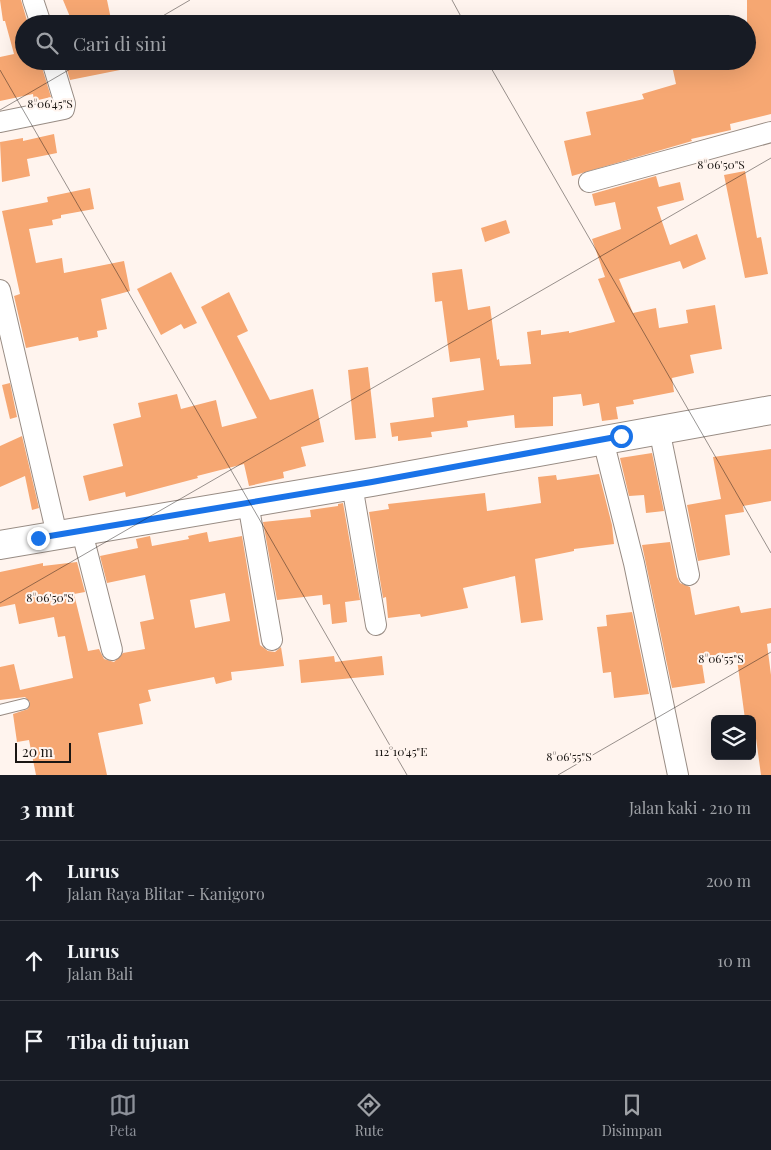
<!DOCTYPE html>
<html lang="id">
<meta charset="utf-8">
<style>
:root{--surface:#171b24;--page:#20242c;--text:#f1f3f6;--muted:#9ea1a6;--line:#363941;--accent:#8c9099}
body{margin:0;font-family:"Playfair Display",serif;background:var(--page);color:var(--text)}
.controls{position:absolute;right:15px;bottom:15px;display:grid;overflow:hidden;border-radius:8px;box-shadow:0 5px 20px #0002}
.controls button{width:45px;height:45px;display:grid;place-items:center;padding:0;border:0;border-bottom:1px solid var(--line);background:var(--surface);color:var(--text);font:25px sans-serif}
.scale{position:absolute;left:15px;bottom:12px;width:56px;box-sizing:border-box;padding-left:5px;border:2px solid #1a1613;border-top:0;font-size:14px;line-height:18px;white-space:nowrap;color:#1a1613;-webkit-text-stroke:4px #fff4ee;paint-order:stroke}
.stop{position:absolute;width:15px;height:15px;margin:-11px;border:4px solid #1a73e8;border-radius:50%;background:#fff}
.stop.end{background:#1a73e8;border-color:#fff;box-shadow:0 1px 5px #0008}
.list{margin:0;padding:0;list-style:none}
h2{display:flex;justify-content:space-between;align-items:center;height:65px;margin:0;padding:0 20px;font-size:21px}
h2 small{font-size:16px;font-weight:400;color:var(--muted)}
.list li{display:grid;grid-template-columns:32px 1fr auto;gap:15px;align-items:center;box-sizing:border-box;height:80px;padding:0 20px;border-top:1px solid var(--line)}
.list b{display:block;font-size:19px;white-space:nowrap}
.list p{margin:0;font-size:16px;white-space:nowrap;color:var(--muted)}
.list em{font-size:16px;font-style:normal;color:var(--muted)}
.icon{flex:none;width:28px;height:28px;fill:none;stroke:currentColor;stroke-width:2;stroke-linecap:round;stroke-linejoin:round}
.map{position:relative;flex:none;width:771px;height:775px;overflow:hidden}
.search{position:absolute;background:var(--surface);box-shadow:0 5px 20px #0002;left:15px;right:15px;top:15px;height:55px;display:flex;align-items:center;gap:12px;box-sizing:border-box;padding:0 18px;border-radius:28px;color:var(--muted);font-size:19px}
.sheet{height:305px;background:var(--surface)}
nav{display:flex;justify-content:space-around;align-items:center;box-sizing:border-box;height:70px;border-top:1px solid var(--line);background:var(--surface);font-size:14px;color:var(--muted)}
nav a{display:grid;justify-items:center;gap:2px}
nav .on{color:var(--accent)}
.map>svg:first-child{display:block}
</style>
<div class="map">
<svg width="771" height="775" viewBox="0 0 771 775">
<rect width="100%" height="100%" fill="#fff4ee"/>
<g fill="#f6a772" fill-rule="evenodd">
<polygon points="0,0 21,0 28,24 24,24 24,61 40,61 51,97 34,101 33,94 0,101 0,57 14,54 5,21 3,21"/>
<polygon points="63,0 107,0 112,24 73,24"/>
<polygon points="747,0 771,0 771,114 730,124 731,130 691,139 692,141 572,176 564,141 591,135 586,112 644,99 642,94 676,84 671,61 747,61"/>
<polygon points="72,61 129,61 130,68 70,80 65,63"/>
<polygon points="54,134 57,153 27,159 30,176 2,182 0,142 23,138 23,141"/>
<polygon points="745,171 757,238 761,237 768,274 745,278 724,175"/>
<polygon points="656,176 659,187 680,182 684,200 657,207 670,245 697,234 706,259 683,269 680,261 619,279 633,313 656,308 659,328 688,323 686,310 715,305 722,349 690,355 694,373 672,378 674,392 633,400 634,404 616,407 618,419 602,421 599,403 583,406 581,394 553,397 553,426 515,428 514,415 467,421 468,427 431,432 432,437 398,441 398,436 392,437 390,423 434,417 432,398 484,390 480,358 450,362 442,301 435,302 432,273 462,269 468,310 490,306 497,360 499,359 500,366 531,364 527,332 541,330 541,335 569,331 569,333 615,322 598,279 605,277 592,239 621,229 615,202 595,206 592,194"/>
<polygon points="90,188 94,209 61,215 61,218 52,220 53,225 29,229 36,263 62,258 64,273 124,261 130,291 101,299 107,329 97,331 98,337 79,341 78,337 26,348 14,296 20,294 2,211 48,202 47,197"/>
<polygon points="506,220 510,233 485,242 481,228"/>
<polygon points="171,272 197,323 184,329 181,324 161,335 137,289"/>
<polygon points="229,292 248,331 237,336 270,400 313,389 324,442 301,447 306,466 283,472 284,478 249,486 244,464 197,476 198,478 126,497 125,492 89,501 83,476 123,466 113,424 141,417 138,403 177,394 181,409 216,400 222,427 257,418 201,307"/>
<polygon points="368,367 376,438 355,440 348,370"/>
<polygon points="10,383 17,417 10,419 2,385"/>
<polygon points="22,436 39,508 32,510 25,476 0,487 0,446"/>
<polygon points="771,449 771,501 743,506 744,512 725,515 730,555 698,561 687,505 721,499 713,457"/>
<polygon points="652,453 664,511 646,513 644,495 629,496 620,458"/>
<polygon points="599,474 612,525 614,544 574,549 574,551 535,559 543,620 521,623 515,576 463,588 468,608 421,617 420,614 388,618 386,597 383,598 369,512 389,509 388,504 485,493 487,511 541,503 538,477 556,475 557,480"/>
<polygon points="343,503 360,600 345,602 347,622 332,624 330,604 323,605 322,595 277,600 263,522 311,517 310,510 338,506 338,504"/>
<path d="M207,532L209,542L242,536L260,645L268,651L275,652L281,647L284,666L231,672L232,680L216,684L214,677L148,690L151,701L139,704L143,724L98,733L107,775H36L29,740L17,742L13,714L28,709L30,702L25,697L0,700V667L14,664L20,690L73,678L65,636L58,637L54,617L19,624L15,604L0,607V572L43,563V566L77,562L85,592L74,594L88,651L99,649L104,659L114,662L123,653L145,649L140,622L154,619L145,575L107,583L100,556L138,548L136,539L150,536L152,546L189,539L188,536ZM225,593L230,621L195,628L190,600Z"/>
<polygon points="670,542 677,577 680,583 690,587 695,615 739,606 741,613 771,608 771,643 767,644 771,675 771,775 761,775 755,731 752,732 752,719 745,719 736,652 701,657 705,683 672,688 642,545"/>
<polygon points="632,612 649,694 614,698 611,672 603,673 597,627 607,626 606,615"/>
<polygon points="334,656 335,662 382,656 384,675 301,683 299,660"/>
</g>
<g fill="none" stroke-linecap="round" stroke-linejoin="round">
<g stroke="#988c84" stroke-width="12">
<polyline id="lane" points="0,710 24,704"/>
</g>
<g stroke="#988c84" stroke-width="22">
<g id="street">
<polyline points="33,0 41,24"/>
<polyline points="0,122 64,109 65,104 52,61"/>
<polyline points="589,182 771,132"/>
<polyline points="0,290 57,535"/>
<polyline points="659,429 689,575"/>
<polyline points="603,440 634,563 678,775"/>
<polyline points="352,485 376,625"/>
<polyline points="248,503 272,640"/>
<polyline points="82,532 112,650"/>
</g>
</g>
<g stroke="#988c84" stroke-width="30">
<polyline id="secondary" points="0,545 372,482 771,410"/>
</g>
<use href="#lane" stroke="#fff" stroke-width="10"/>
<use href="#street" stroke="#fff" stroke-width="20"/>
<use href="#secondary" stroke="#fff" stroke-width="28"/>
</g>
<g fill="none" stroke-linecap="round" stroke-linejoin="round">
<polyline stroke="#1a73e8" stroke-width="6" points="38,538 372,482 621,436"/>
</g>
<path fill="none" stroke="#1a1613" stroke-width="1" stroke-opacity="0.45" d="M452,0L465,24M149,24L190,0M487,61L771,553M0,70L407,775M0,110L84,61M0,603L771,158M558,775L771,652"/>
<g font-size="12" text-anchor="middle" fill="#1a1613" stroke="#fff4ee" stroke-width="4" stroke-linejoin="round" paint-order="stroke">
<text x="50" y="108">8°06'45"S</text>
<text x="721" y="169">8°06'50"S</text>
<text x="50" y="602">8°06'50"S</text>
<text x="721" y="663">8°06'55"S</text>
<text x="401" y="756">112°10'45"E</text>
<text x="569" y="761">8°06'55"S</text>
</g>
</svg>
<div class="controls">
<button><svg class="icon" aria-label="layers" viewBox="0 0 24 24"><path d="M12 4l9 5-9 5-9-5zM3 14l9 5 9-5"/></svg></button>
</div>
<div class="scale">20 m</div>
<div class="stop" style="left:621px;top:436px"></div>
<div class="stop end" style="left:38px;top:538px"></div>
<div class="search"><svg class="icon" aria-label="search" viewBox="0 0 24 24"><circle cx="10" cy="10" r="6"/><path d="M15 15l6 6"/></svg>Cari di sini</div>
</div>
<section class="sheet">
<h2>3 mnt<small>Jalan kaki · 210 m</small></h2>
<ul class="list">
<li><svg class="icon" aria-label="ahead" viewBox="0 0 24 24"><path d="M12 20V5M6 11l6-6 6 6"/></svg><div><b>Lurus</b><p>Jalan Raya Blitar - Kanigoro</p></div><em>200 m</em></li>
<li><svg class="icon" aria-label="ahead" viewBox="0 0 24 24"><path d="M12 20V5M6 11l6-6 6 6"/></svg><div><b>Lurus</b><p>Jalan Bali</p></div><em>10 m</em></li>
<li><svg class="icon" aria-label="arrive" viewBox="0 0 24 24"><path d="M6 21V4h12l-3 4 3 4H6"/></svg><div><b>Tiba di tujuan</b></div></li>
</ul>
</section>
<nav>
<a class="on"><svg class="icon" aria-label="map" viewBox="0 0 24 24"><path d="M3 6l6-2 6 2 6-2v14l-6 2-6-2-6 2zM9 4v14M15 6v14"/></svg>Peta</a>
<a><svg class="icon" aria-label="directions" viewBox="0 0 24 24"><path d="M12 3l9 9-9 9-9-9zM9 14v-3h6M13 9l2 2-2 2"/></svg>Rute</a>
<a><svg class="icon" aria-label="saved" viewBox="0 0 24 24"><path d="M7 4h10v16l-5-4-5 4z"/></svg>Disimpan</a>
</nav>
